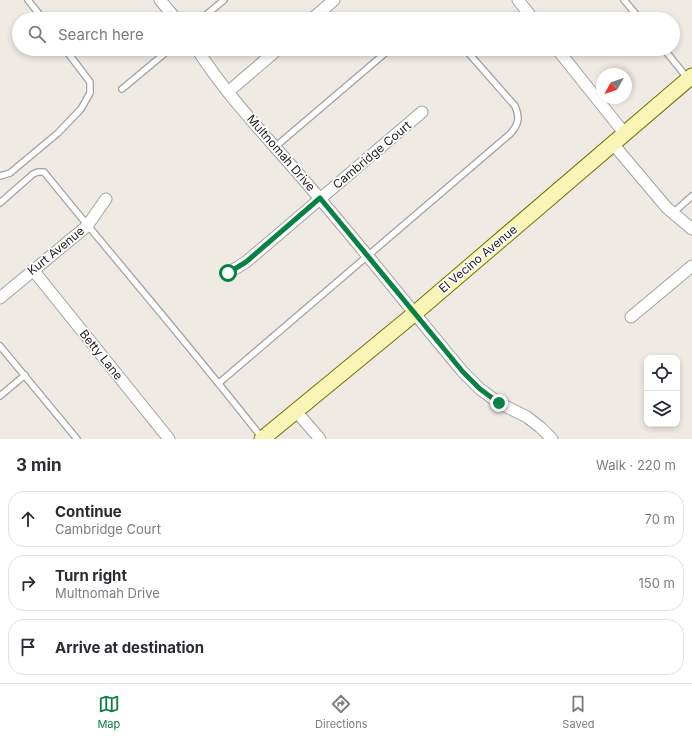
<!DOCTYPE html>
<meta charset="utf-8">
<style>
:root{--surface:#fff;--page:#f7f7f7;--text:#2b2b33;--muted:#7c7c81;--line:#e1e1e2;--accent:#0b8043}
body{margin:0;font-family:Inter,sans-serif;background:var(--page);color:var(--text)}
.controls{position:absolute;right:12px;bottom:12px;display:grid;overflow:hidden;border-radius:8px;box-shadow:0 2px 6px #0003}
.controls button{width:36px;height:36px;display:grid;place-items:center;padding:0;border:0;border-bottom:1px solid var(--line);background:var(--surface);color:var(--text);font:20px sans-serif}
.compass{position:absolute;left:596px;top:68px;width:36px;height:36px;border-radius:50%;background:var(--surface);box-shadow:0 2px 6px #0003;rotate:230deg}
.stop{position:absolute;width:12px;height:12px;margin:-9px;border:3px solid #0b8043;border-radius:50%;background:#fff}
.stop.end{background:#0b8043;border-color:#fff;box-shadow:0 1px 4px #0008}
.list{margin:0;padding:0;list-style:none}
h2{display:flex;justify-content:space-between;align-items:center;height:52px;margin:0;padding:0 16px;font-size:17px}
h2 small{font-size:13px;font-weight:400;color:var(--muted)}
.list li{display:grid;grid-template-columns:26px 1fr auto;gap:12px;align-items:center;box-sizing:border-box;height:56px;margin:0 8px 8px;padding:0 8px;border:1px solid var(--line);border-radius:16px}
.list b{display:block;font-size:15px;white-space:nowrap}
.list p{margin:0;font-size:13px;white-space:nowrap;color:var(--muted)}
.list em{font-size:13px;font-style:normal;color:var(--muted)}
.icon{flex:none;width:22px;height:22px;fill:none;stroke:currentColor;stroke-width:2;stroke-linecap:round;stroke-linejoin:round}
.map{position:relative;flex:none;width:692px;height:439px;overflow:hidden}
.search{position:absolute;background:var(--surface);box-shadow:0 2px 6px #0003;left:12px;right:12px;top:12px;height:44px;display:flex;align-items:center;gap:10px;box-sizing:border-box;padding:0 14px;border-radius:22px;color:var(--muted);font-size:15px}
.sheet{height:244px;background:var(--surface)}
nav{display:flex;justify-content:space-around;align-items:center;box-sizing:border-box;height:56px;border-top:1px solid var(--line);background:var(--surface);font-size:11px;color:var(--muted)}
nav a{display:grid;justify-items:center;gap:2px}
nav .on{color:var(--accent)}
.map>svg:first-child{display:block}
</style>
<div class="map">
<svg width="692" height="439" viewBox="0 0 692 439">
<rect width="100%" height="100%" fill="#efeae4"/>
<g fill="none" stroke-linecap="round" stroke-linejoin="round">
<g stroke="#a2a2a2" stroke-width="8">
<g id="lane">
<polyline points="28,0 43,19"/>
<polyline points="624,0 640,19"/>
<polyline points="201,19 224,0"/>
<polyline points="664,49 688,79"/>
<polyline points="122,89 170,49"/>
<polyline points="275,147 390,49"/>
<polyline points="0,176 10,173 58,133 81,109 90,93 90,82 65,49"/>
<path d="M0,203L33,174L38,172H44C116,261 192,348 262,438"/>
<polyline points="673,213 692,196"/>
<polyline points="0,346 77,439"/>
<path d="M219,383L510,134C519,124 520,118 515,106L465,49"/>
<polyline points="0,396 25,375"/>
</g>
</g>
<g stroke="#a2a2a2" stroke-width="13">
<g id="street">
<polyline points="160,0 176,19"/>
<polyline points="518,0 533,19"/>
<polyline points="312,19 334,0"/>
<path d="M197,49C232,104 279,149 320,199C369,256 415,315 463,372L480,389L499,403L527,417L540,427L552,439"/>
<polyline points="557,49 625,134"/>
<polyline points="228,92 278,49"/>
<polyline points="613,144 667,208 692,229"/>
<polyline points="33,270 169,439"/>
<polyline points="228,273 246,262 422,112"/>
<polyline points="0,298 87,226 106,199"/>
<polyline points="631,317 692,266"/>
<polyline points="295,410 320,439"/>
</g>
</g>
<g stroke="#747305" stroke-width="17">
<polyline id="secondary" points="262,439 414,314 692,76"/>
</g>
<use href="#lane" stroke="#fff" stroke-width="5.5"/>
<use href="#street" stroke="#fff" stroke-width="11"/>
<use href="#secondary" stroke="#f9f5b7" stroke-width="15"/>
</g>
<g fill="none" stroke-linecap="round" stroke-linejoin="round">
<polyline stroke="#0b8043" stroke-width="5" points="228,273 246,262 320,198 463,372 480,389 499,403"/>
</g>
<g text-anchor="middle" stroke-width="3.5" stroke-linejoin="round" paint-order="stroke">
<g font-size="12" fill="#1e1e1e" stroke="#fff">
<text transform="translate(281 153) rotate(49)" y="4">Multnomah Drive</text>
<text transform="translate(372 155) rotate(-40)" y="4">Cambridge Court</text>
<text transform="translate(56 251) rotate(-39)" y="4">Kurt Avenue</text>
<text transform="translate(478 259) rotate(-40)" y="4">El Vecino Avenue</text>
<text transform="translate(101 355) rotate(51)" y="4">Betty Lane</text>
</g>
</g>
</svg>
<div class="controls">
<button><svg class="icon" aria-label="locate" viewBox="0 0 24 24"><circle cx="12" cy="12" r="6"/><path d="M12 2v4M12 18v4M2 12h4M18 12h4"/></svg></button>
<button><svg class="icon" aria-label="layers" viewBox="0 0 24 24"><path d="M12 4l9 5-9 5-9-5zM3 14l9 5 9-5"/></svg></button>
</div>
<svg class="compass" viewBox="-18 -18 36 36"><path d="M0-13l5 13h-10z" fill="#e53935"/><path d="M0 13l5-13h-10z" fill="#7c7c81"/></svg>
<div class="stop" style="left:228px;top:273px"></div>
<div class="stop end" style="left:499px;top:403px"></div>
<div class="search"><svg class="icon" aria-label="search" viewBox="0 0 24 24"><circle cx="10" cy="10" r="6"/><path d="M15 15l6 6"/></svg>Search here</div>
</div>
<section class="sheet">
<h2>3 min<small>Walk · 220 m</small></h2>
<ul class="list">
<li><svg class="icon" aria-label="ahead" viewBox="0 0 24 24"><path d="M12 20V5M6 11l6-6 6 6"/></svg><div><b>Continue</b><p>Cambridge Court</p></div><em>70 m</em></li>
<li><svg class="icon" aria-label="right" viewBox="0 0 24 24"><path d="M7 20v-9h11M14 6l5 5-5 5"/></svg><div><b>Turn right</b><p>Multnomah Drive</p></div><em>150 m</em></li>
<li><svg class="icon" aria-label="arrive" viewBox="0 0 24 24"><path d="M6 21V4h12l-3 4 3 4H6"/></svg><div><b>Arrive at destination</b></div></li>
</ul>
</section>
<nav>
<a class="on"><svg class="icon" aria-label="map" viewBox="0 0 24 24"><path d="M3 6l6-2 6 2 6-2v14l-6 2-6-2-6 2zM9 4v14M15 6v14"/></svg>Map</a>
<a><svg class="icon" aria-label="directions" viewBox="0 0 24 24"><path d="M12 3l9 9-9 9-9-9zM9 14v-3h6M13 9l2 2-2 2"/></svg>Directions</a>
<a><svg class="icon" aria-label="saved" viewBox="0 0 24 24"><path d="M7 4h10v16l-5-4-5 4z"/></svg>Saved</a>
</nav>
